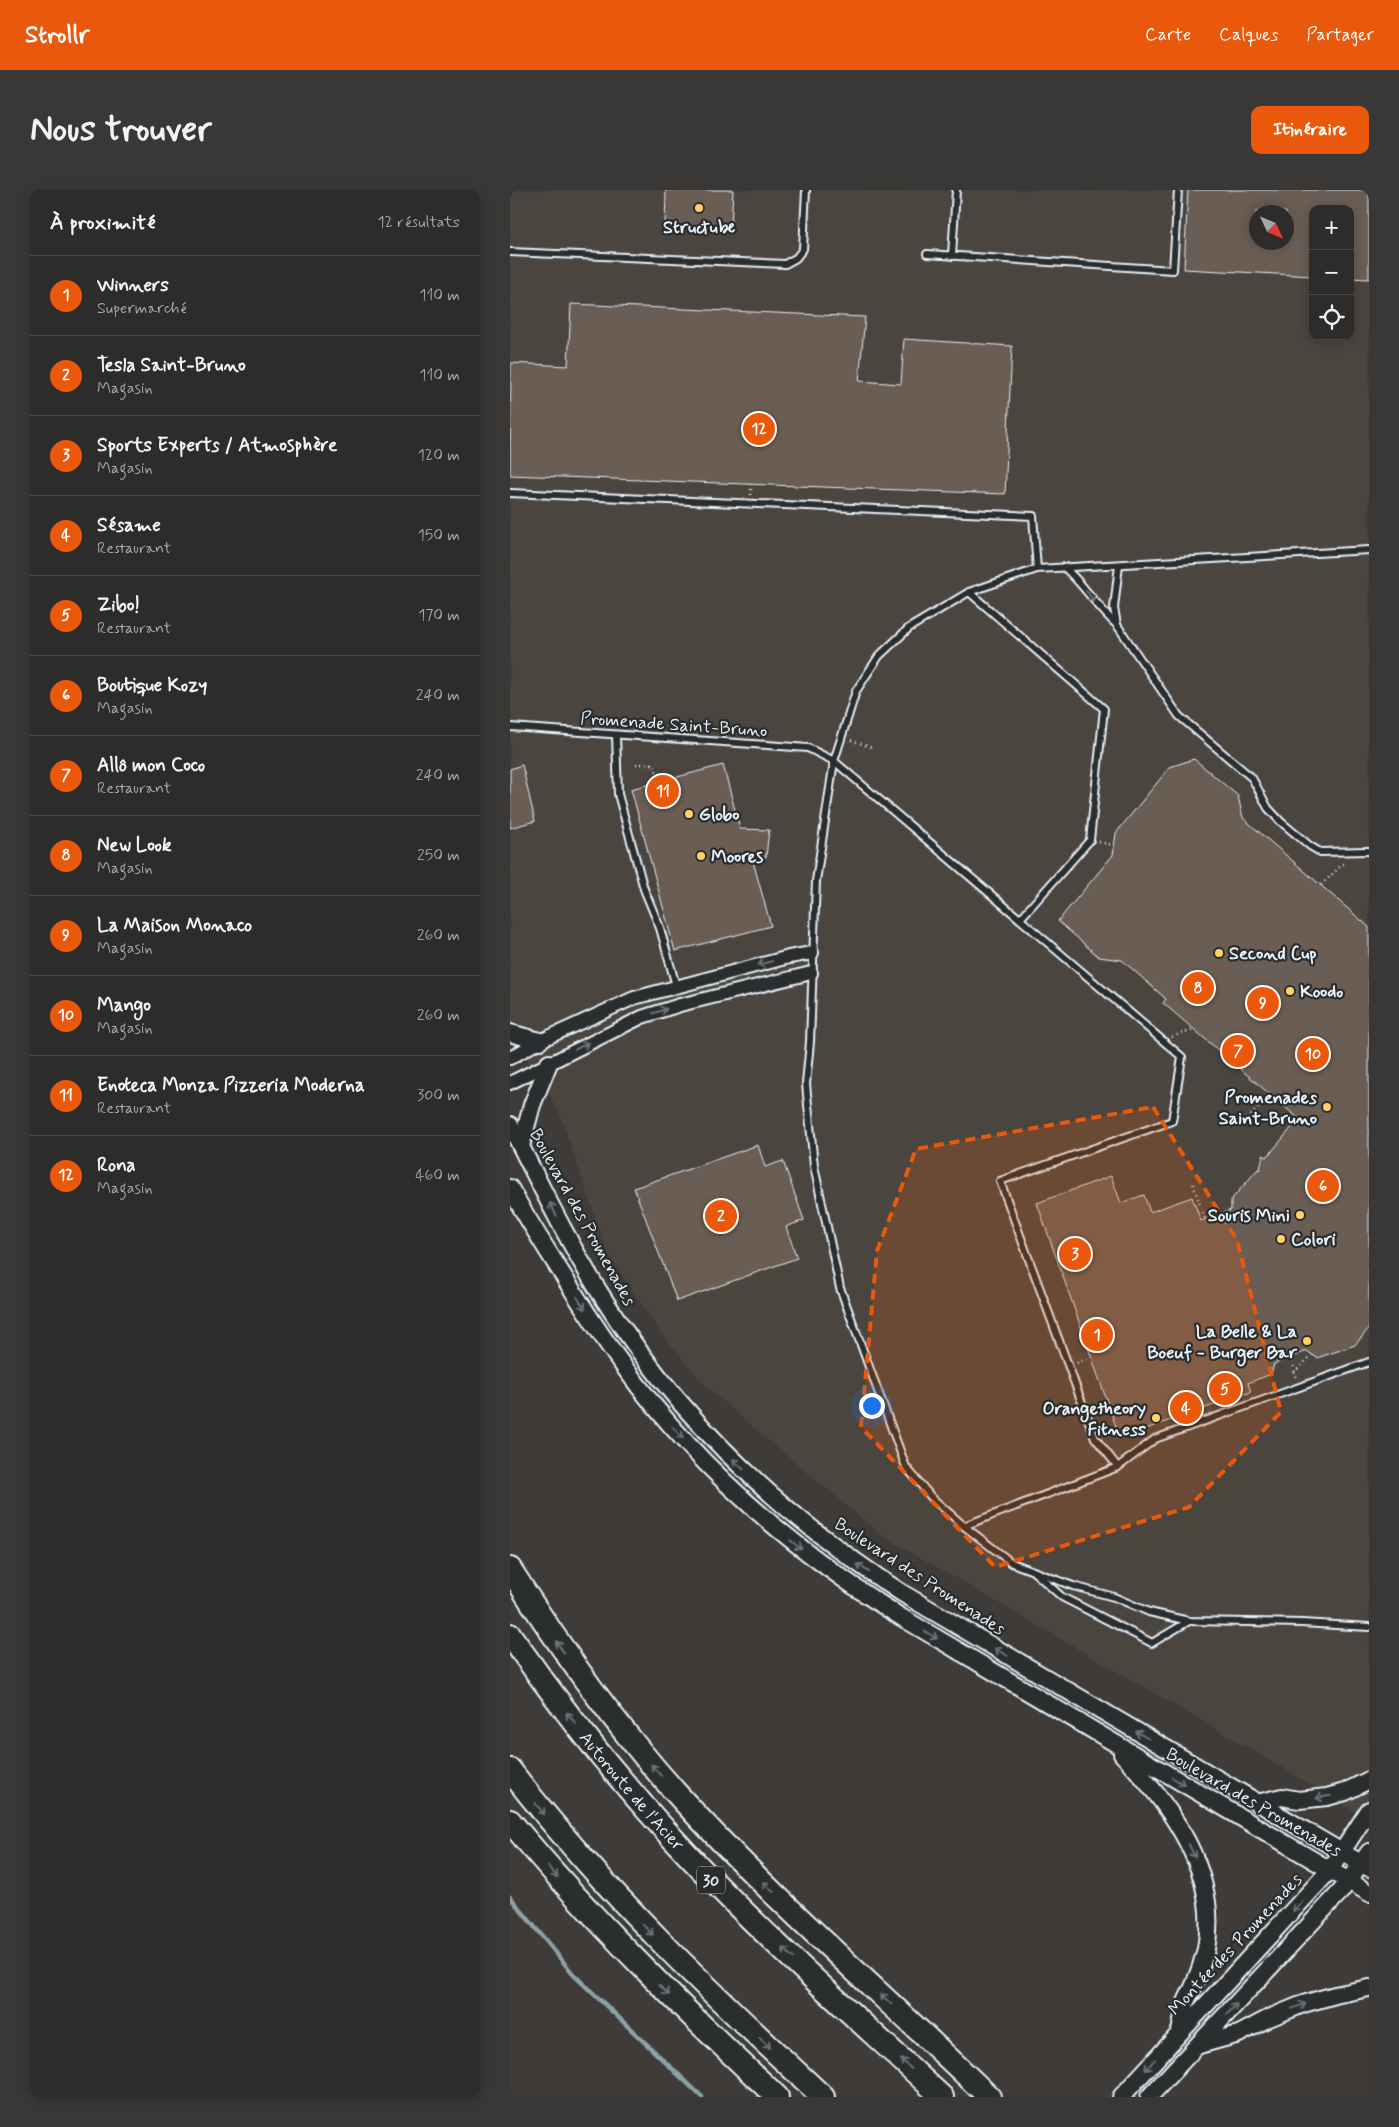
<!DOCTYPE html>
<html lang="fr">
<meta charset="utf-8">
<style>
:root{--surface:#2e2c2b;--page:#3a3837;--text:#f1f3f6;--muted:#a7a7a9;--line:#494847;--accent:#ea580c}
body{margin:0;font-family:Mynerve,sans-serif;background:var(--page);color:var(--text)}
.controls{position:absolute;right:15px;top:15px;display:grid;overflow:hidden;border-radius:10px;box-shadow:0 2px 12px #0003}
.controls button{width:45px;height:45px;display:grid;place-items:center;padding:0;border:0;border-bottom:1px solid var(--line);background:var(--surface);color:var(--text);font:25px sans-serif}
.compass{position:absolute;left:739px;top:15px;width:45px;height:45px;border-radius:50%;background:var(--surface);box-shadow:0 2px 12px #0003;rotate:134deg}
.you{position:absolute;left:361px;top:1215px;width:18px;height:18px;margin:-12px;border:4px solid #fff;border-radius:50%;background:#1a73e8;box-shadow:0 0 0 8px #1a73e833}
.badge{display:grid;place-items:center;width:32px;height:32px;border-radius:50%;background:var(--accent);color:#fff;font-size:16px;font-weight:700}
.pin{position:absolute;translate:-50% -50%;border:2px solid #fff;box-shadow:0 1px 5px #0006}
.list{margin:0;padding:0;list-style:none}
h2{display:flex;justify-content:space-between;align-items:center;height:65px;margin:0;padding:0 20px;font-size:21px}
h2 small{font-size:16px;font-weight:400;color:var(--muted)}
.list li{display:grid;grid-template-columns:32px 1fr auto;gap:15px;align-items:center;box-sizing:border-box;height:80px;padding:0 20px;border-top:1px solid var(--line)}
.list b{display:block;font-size:19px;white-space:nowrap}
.list p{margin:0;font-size:16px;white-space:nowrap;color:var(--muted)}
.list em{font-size:16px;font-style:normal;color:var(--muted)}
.icon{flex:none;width:28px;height:28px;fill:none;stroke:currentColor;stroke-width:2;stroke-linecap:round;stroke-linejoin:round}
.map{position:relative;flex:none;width:859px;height:1907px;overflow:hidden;border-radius:10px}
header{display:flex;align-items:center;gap:30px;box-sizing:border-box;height:70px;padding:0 25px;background:var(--accent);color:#fff}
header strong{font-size:24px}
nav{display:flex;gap:28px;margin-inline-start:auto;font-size:18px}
.intro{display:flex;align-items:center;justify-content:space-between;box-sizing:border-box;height:120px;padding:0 30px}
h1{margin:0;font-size:35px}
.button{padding:12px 22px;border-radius:10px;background:var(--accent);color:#fff;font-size:18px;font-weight:700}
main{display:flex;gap:30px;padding:0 30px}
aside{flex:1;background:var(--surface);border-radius:10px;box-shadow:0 2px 12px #0003}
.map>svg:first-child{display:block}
</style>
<header>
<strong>Strollr</strong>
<nav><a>Carte</a><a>Calques</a><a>Partager</a></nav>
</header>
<div class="intro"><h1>Nous trouver</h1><a class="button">Itinéraire</a></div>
<main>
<aside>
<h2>À proximité<small>12 résultats</small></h2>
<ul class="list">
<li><span class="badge">1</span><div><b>Winners</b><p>Supermarché</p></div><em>110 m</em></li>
<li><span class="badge">2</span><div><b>Tesla Saint-Bruno</b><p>Magasin</p></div><em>110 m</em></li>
<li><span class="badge">3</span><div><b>Sports Experts / Atmosphère</b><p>Magasin</p></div><em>120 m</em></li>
<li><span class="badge">4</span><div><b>Sésame</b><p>Restaurant</p></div><em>150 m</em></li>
<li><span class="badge">5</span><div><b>Zibo!</b><p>Restaurant</p></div><em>170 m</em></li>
<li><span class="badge">6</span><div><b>Boutique Kozy</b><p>Magasin</p></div><em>240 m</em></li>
<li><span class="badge">7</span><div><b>Allô mon Coco</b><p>Restaurant</p></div><em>240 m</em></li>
<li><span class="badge">8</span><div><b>New Look</b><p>Magasin</p></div><em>250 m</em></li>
<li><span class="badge">9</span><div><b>La Maison Monaco</b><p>Magasin</p></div><em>260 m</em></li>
<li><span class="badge">10</span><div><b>Mango</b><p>Magasin</p></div><em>260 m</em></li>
<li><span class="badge">11</span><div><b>Enoteca Monza Pizzeria Moderna</b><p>Restaurant</p></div><em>300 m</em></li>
<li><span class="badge">12</span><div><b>Rona</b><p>Magasin</p></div><em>460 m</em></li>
</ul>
</aside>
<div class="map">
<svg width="859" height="1907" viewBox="0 0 859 1907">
<rect width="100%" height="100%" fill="#3e3b39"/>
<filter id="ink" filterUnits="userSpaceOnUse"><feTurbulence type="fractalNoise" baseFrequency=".02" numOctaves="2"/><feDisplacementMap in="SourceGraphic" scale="10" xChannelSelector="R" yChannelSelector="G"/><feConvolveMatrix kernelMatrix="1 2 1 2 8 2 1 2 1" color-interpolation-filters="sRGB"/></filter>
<g filter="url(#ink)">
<path fill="#4c4540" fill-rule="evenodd" d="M0,0H859V1630L744,1561L370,1344L198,1199L150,1142L98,1064L49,922L0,841ZM803,19H840V146H803ZM746,22H776V52H746Z"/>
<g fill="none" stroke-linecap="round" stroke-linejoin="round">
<polyline stroke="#8ca1a8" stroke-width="4.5" points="0,1707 64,1785 192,1907"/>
</g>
<g fill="#6b5d52" stroke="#e8f1f8" fill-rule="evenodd">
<polygon points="156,0 223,0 221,37 155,36"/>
<path d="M678,0H859V89L840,88V19H803V86L674,79ZM746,22H776V52H746Z"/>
<polygon points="61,114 355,127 349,191 391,194 394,149 502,156 495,304 0,285 1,173 58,176"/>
<polygon points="684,569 728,606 733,628 859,737 859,1138 845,1155 807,1168 797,1161 764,1174 761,1184 738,1193 741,1202 610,1248 527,1013 601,986 611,1013 634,1005 640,1022 682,1007 691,1031 721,1020 721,1010 747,980 750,979 753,965 757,967 789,929 653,813 656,809 612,770 589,767 548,731 603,665 606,643 660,577"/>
<polygon points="12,575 25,631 0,638 0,579"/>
<polygon points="213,575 230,639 259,640 256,667 242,668 261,736 165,761 121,599"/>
<polygon points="248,955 255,977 273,971 294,1030 276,1037 287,1068 167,1111 124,998"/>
</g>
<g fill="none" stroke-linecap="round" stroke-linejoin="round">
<g stroke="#e8f1f8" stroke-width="10">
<g id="service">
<polyline points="0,62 275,74 286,68 293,59 296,0"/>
<polyline points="417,64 663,80 668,0"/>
<polyline points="442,66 446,0"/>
<polyline points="0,303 523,326 527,379"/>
<polyline points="859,360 527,379 459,402 399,438 369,466 346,501 324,571 306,691 300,852 296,894 304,976 330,1098 396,1277 422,1308 454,1336 502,1373 563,1396 604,1407 639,1422 679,1431 792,1433 859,1437"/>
<polyline points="609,375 604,418 607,435 669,526 742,588 758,618 770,631 800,656 810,662 859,661"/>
<path d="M554,377C574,395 587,417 607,435"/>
<polyline points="459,402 594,519 580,650 510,729"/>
<polyline points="0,537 298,558 324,571 672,867 662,931 490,991 585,1248 608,1277"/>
<polyline points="106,545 108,604 134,699 150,738 166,796"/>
<polyline points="454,1336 608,1277 645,1249 859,1172"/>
<polyline points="524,1382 552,1407 642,1453 679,1431"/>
</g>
</g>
<g stroke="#e8f1f8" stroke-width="16">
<g id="minor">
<polyline points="0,868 30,851 124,808 279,767 302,763"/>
<polyline points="0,893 132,827 170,815 301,783"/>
</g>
</g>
<g stroke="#e8f1f8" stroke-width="20">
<g id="tertiary">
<polyline points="0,843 30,851"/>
<path d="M0,935C30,994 59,1055 95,1111C171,1231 274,1327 392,1403L859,1678"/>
<polyline points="11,956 22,915 39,873"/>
<path d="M0,998C15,1025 32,1052 49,1079C69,1111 89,1143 112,1174C186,1277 283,1360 391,1427L859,1703"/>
<path d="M612,1564C661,1616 710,1683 696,1759C693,1771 689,1783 684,1795C682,1801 678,1806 676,1812C673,1822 672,1832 670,1842"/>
<polyline points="747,1613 772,1607 789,1610 817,1607 835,1602 859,1590"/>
<polyline points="689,1855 729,1844 759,1828 793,1814 825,1805 859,1798"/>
<polyline points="611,1907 820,1680 859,1620"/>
<polyline points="639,1907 831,1701 859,1662"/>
</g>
</g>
<g stroke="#e8f1f8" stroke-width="26">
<g id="motorway">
<path d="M0,1379C50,1458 104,1534 167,1604C264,1711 375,1806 479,1907"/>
<path id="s1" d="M0,1445C54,1522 113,1596 178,1665C258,1750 347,1828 432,1907"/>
<path d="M0,1580C93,1701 202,1804 313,1907"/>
<path d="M0,1631C82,1730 173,1819 267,1907"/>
</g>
</g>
<g stroke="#e8f1f8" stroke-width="2.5" stroke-dasharray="1 4" stroke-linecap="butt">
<polyline points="241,294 241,305"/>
<polyline points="341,550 363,558"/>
<polyline points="126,574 144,574 149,591"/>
<polyline points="589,652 604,655"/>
<polyline points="811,695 836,671"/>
<polyline points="662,847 684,839"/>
<polyline points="734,933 761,904"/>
<polyline points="683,994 695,1029"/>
<polyline points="782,1166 786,1189"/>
<polyline points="567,1173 581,1168"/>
<polyline points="784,1183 802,1165"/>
</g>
<use href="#service" stroke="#2a2d2e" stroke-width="6"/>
<use href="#minor" stroke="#2a2d2e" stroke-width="12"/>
<use href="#tertiary" stroke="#2a2d2e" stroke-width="16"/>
<use href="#motorway" stroke="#2a2d2e" stroke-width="22"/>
</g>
<defs><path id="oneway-shaft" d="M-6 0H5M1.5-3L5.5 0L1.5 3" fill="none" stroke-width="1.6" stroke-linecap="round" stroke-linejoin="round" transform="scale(1.25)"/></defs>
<g stroke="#6c7275">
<use href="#oneway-shaft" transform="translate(580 406) rotate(54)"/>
<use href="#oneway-shaft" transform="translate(255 773) rotate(165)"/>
<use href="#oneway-shaft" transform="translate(150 821) rotate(-17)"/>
<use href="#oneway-shaft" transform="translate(72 856) rotate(-26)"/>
<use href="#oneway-shaft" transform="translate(43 1019) rotate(-117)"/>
<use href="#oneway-shaft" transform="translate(71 1113) rotate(57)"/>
<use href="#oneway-shaft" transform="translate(168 1243) rotate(48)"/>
<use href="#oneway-shaft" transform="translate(228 1274) rotate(-136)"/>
<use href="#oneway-shaft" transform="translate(286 1355) rotate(39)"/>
<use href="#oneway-shaft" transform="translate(353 1378) rotate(-146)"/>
<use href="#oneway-shaft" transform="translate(421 1445) rotate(30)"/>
<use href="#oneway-shaft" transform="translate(50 1457) rotate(-125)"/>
<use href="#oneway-shaft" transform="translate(491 1462) rotate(-150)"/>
<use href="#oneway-shaft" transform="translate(61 1528) rotate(-130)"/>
<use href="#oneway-shaft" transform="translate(632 1545) rotate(-150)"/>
<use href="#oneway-shaft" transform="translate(146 1580) rotate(-131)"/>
<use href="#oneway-shaft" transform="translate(668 1591) rotate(30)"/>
<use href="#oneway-shaft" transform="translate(813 1607) rotate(171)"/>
<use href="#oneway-shaft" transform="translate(30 1619) rotate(51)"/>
<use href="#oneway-shaft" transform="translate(682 1661) rotate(65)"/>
<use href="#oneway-shaft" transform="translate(43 1682) rotate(49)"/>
<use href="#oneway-shaft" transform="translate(258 1697) rotate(-137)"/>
<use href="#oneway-shaft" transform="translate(788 1716) rotate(133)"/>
<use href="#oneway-shaft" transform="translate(138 1740) rotate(45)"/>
<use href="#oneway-shaft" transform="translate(278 1763) rotate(-137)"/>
<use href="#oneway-shaft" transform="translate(154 1800) rotate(44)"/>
<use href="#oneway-shaft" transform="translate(376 1809) rotate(-137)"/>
<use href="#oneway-shaft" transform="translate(789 1816) rotate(-20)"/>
<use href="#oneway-shaft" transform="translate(722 1819) rotate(-47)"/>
<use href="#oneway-shaft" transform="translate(255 1853) rotate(43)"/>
<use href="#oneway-shaft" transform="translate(396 1874) rotate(-137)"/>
<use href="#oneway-shaft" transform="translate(640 1875) rotate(132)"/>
</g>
</g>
<path fill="#e8590c" fill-opacity="0.2" stroke="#e8590c" stroke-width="4" stroke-dasharray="10 6" stroke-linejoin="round" d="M643,917L727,1050L771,1222L679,1317L485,1377L351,1237L367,1061L406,959Z"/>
<g fill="#ffd166" stroke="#2a2d2e" stroke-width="2">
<circle cx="189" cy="18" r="5"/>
<circle cx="179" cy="624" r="5"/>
<circle cx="191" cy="666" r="5"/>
<circle cx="709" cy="763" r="5"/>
<circle cx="780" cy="801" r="5"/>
<circle cx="817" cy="917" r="5"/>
<circle cx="790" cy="1025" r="5"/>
<circle cx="771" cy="1049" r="5"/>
<circle cx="797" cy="1151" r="5"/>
<circle cx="646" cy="1228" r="5"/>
</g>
<g text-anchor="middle" stroke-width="4.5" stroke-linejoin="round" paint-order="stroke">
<rect fill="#2a2d2e" stroke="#afb6bb" stroke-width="1" x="187" y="1676.5" width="28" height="27" rx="4"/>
<g font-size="16" font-weight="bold" fill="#e8f1f8">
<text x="201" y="1696">30</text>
</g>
<g font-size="18" font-weight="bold" fill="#e8f1f8" stroke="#2a2d2e" text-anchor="start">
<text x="189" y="43" text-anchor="middle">Structube</text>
<text x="189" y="630">Globo</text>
<text x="201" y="672">Moores</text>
<text x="719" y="769">Second Cup</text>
<text x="790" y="807">Koodo</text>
<text x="807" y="913" text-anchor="end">Promenades<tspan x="807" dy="21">Saint-Bruno</tspan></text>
<text x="780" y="1031" text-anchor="end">Souris Mini</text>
<text x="781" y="1055">Colori</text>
<text x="787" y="1147" text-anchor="end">La Belle &amp; La<tspan x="787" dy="21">Boeuf - Burger Bar</tspan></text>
<text x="636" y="1224" text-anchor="end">Orangetheory<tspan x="636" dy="21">Fitness</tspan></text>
</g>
<g font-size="18" fill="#e8f1f8" stroke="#2a2d2e">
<text transform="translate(164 534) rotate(4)" y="6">Promenade Saint-Bruno</text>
<text transform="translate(73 1027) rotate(61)" y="6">Boulevard des Promenades</text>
<text transform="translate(410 1386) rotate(33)" y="6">Boulevard des Promenades</text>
<text dy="6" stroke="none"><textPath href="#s1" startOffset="198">Autoroute de l'Acier</textPath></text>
<text transform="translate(744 1612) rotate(30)" y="6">Boulevard des Promenades</text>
<text transform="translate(725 1754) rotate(-47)" y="6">Montée des Promenades</text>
</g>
</g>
</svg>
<div class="controls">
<button>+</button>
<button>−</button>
<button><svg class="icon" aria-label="locate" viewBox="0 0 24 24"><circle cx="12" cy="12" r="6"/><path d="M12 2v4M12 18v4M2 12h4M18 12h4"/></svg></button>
</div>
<svg class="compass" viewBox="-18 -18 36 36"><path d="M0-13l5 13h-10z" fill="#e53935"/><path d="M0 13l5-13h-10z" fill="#a7a7a9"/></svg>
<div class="you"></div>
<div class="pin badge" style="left:587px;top:1145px">1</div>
<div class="pin badge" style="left:211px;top:1026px">2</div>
<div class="pin badge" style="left:565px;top:1064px">3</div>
<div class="pin badge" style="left:676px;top:1218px">4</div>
<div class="pin badge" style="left:715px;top:1199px">5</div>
<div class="pin badge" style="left:813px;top:996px">6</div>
<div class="pin badge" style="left:728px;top:861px">7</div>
<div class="pin badge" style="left:688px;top:798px">8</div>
<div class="pin badge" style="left:753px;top:813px">9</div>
<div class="pin badge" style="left:803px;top:864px">10</div>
<div class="pin badge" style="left:153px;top:601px">11</div>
<div class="pin badge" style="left:249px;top:239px">12</div>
</div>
</main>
